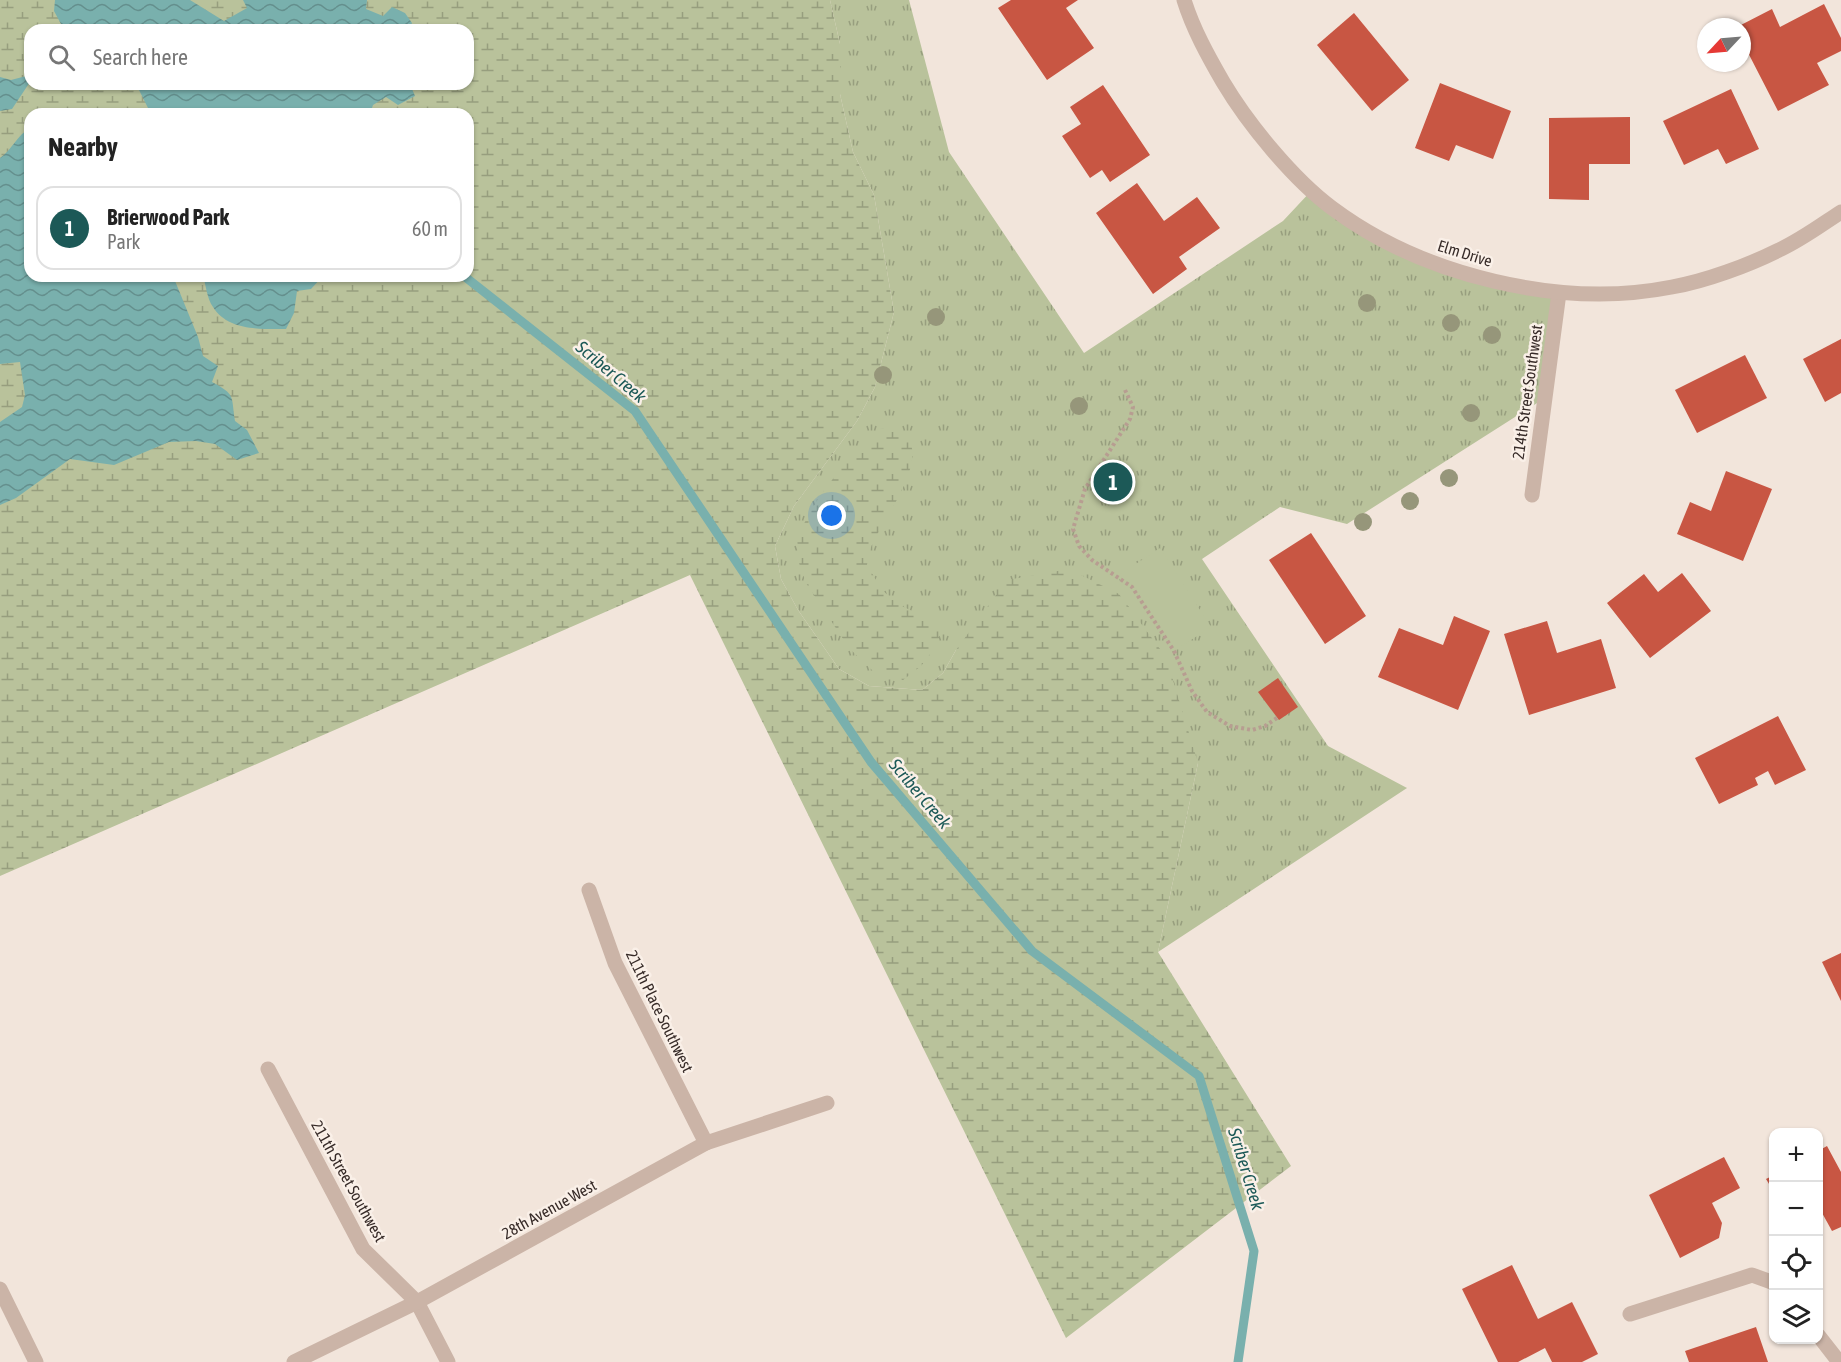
<!DOCTYPE html>
<meta charset="utf-8">
<style>
:root{--surface:#fff;--page:#f2f2f2;--text:#222;--muted:#767676;--line:#e0e0e0;--accent:#1c5957}
body{margin:0;font-family:"Asap Condensed",sans-serif;background:var(--page);color:var(--text)}
.controls{position:absolute;right:18px;bottom:18px;display:grid;overflow:hidden;border-radius:12px;box-shadow:0 2px 4px #0004}
.controls button{width:54px;height:54px;display:grid;place-items:center;padding:0;border:0;border-bottom:2px solid var(--line);background:var(--surface);color:var(--text);font:30px sans-serif}
.compass{position:absolute;left:1697px;top:18px;width:54px;height:54px;border-radius:50%;background:var(--surface);box-shadow:0 2px 4px #0004;rotate:244deg}
.you{position:absolute;left:832px;top:516px;width:21px;height:21px;margin:-15px;border:4px solid #fff;border-radius:50%;background:#1a73e8;box-shadow:0 0 0 9px #1a73e833}
.badge{display:grid;place-items:center;width:39px;height:39px;border-radius:50%;background:var(--accent);color:#fff;font-size:20px;font-weight:700}
.pin{position:absolute;translate:-50% -50%;border:3px solid #fff;box-shadow:0 2px 6px #0006}
.list{margin:0;padding:0;list-style:none}
h2{display:flex;justify-content:space-between;align-items:center;height:78px;margin:0;padding:0 24px;font-size:26px}
h2 small{font-size:20px;font-weight:400;color:var(--muted)}
.list li{display:grid;grid-template-columns:39px 1fr auto;gap:18px;align-items:center;box-sizing:border-box;height:84px;margin:0 12px 12px;padding:0 12px;border:2px solid var(--line);border-radius:18px}
.list b{display:block;font-size:22px;white-space:nowrap}
.list p{margin:0;font-size:20px;white-space:nowrap;color:var(--muted)}
.list em{font-size:20px;font-style:normal;color:var(--muted)}
.icon{flex:none;width:33px;height:33px;fill:none;stroke:currentColor;stroke-width:2;stroke-linecap:round;stroke-linejoin:round}
.map{position:relative;flex:none;width:1841px;height:1362px;overflow:hidden}
.search{position:absolute;background:var(--surface);box-shadow:0 2px 4px #0004;left:24px;top:24px;width:450px;height:66px;display:flex;align-items:center;gap:15px;box-sizing:border-box;padding:0 21px;border-radius:18px;color:var(--muted);font-size:22px}
.panel{position:absolute;background:var(--surface);box-shadow:0 2px 4px #0004;left:24px;top:108px;width:450px;height:174px;border-radius:18px}
.map>svg:first-child{display:block}
</style>
<div class="map">
<svg width="1841" height="1362" viewBox="0 0 1841 1362">
<defs>
<pattern id="grass-tufts" width="24" height="20" patternUnits="userSpaceOnUse" patternTransform="scale(1.5)"><rect width="24" height="20" fill="#b9c29b"/><path d="M3 7l-1-3M5 7V3M7 7l1-3M15 17l-1-3M17 17v-4M19 17l1-3" fill="none" stroke="#979e7e"/></pattern>
<pattern id="wetland-marsh" width="20" height="14" patternUnits="userSpaceOnUse" patternTransform="scale(1.5)"><rect width="20" height="14" fill="#b9c29b"/><path d="M1 5h8M5 5V1M11 12h8M15 12V8" fill="none" stroke="#979e7e"/></pattern>
<pattern id="water-waves" width="16" height="10" patternUnits="userSpaceOnUse" patternTransform="scale(1.5)"><rect width="16" height="10" fill="#79b0ad"/><path d="M0 5q4-4 8 0t8 0" fill="none" stroke="#648f8d"/></pattern>
</defs>
<rect width="100%" height="100%" fill="#f2e5db"/>
<polygon fill="url(#grass-tufts)" points="830,0 909,0 949,152 1084,353 1283,221 1312,190 1428,261 1559,293 1545,398 1347,524 1280,507 1202,559 1328,746 1407,788 1158,952 1198,763 956,650 943,673 922,690 869,686 839,669 798,610 781,579 775,546 794,506 857,421 875,387 894,312 874,195 853,152 840,94 840,44"/>
<g fill="url(#wetland-marsh)" fill-rule="evenodd">
<path d="M0,0H830L840,44V94L853,152L874,195L894,312L875,387L857,421L794,506L775,546L781,579L798,610L839,669L869,686L922,690L943,673L956,650L1007,580L1069,569L1119,594L1166,657L1198,763L1158,952L1291,1166L1066,1338L690,575L0,876ZM30,30H468V84H30ZM30,114H468V276H30Z"/>
<path d="M896,427C940,450 883,517 871,547C869,552 868,559 867,565L882,590L898,604L942,626L937,645L921,666L903,680L873,671L849,648L806,583L799,563L797,536L819,497L852,454L880,429Z"/>
</g>
<polygon fill="#b9c29b" points="1160,548 1211,627 1174,651 1132,587 1116,577"/>
<g fill="url(#water-waves)">
<polygon points="55,0 190,0 224,21 247,8 243,0 367,0 366,9 383,16 392,7 405,13 412,23 409,30 75,30 65,24 61,24 54,11"/>
<polygon points="30,75 30,82 12,109 0,111 0,77 11,80"/>
<polygon points="136,84 410,84 415,96 398,105 386,97 373,105 370,114 151,114"/>
<path d="M30,128V276H173L198,337L203,356L218,366L212,382C236,395 231,395 235,421L247,430L259,453L237,460L215,444L196,441L169,442L114,465L70,459L16,498L0,505V422L22,407L25,395L20,362L0,364V158C12,150 17,135 30,128Z"/>
<path d="M203,276H323L311,289L297,291L294,313L286,329C261,329 228,331 213,307C207,299 206,285 203,276Z"/>
</g>
<g fill="none" stroke-linecap="round" stroke-linejoin="round">
<polyline stroke="#79b0ad" stroke-width="9" points="464,276 635,411 871,762 1032,951 1199,1076 1254,1251 1238,1362"/>
</g>
<g fill="#c85643">
<polygon points="1011,0 1078,0 1066,8 1094,48 1047,80 998,8"/>
<polygon points="1824,4 1841,38 1841,51 1817,63 1829,85 1778,111 1742,41 1742,27 1737,27 1772,9 1780,27"/>
<polygon points="1354,13 1409,80 1372,111 1317,45"/>
<polygon points="1440,83 1511,111 1493,159 1456,145 1449,161 1415,148"/>
<polygon points="1103,85 1150,155 1110,182 1102,170 1090,178 1062,136 1081,124 1070,107"/>
<polygon points="1731,89 1759,149 1726,164 1718,149 1684,165 1663,121"/>
<polygon points="1630,117 1630,164 1589,164 1589,200 1549,199 1549,118"/>
<polygon points="1137,183 1164,221 1197,197 1220,228 1179,257 1187,269 1153,294 1096,213"/>
<polygon points="1841,339 1841,393 1825,402 1803,359"/>
<polygon points="1745,355 1767,398 1697,433 1675,390"/>
<polygon points="1726,471 1772,489 1743,561 1677,534 1690,502 1711,511"/>
<polygon points="1311,533 1366,616 1325,644 1269,560"/>
<polygon points="1682,573 1711,611 1650,658 1607,603 1644,574 1658,592"/>
<polygon points="1454,616 1490,631 1458,710 1378,677 1399,628 1443,645"/>
<polygon points="1547,621 1557,653 1601,639 1616,688 1529,715 1504,634"/>
<polygon points="1278,678 1298,707 1279,720 1258,692"/>
<polygon points="1778,716 1806,770 1775,785 1768,771 1755,778 1758,785 1719,804 1695,758"/>
<polygon points="1841,953 1841,1001 1822,962"/>
<polygon points="1827,1146 1841,1172 1841,1227 1832,1231 1821,1211 1818,1212 1818,1151"/>
<polygon points="1724,1157 1740,1188 1712,1203 1722,1223 1719,1238 1680,1258 1649,1195"/>
<polygon points="1774,1175 1774,1192 1766,1179"/>
<polygon points="1512,1265 1538,1319 1572,1302 1598,1354 1582,1362 1552,1362 1545,1348 1518,1362 1498,1362 1462,1289"/>
<polygon points="1756,1327 1768,1362 1689,1362 1685,1351"/>
</g>
<g fill="none" stroke-linecap="round" stroke-linejoin="round">
<polyline stroke="#b79d91" stroke-width="4" stroke-dasharray="3 3" stroke-linecap="butt" points="1125,390 1133,407 1130,419 1085,489 1073,529 1079,546 1092,560 1132,587 1174,651 1192,691 1207,712 1230,726 1252,730 1265,726 1277,718"/>
<g stroke="#cbb4a7" stroke-width="15">
<polyline points="1630,1314 1752,1275 1774,1283"/>
<polyline points="1818,1335 1839,1362"/>
</g>
<g stroke="#cbb4a7" stroke-width="15">
<polyline points="1532,495 1559,293"/>
<polyline points="589,890 615,963 706,1143"/>
<polyline points="268,1069 363,1249 417,1302 448,1362"/>
<polyline points="0,1289 36,1362"/>
<polyline points="294,1362 417,1302 706,1143 827,1103"/>
</g>
<path stroke="#cbb4a7" stroke-width="15" d="M1184,0C1193,29 1208,56 1223,82C1248,124 1293,179 1332,208C1423,276 1561,309 1672,287C1706,281 1749,265 1779,250C1801,240 1821,225 1841,212"/>
</g>
<g fill="#96967a">
<circle cx="1367" cy="303" r="9"/>
<circle cx="936" cy="317" r="9"/>
<circle cx="1451" cy="323" r="9"/>
<circle cx="1492" cy="335" r="9"/>
<circle cx="883" cy="375" r="9"/>
<circle cx="1079" cy="406" r="9"/>
<circle cx="1471" cy="413" r="9"/>
<circle cx="1449" cy="478" r="9"/>
<circle cx="1410" cy="501" r="9"/>
<circle cx="1363" cy="522" r="9"/>
</g>
<g text-anchor="middle" stroke-width="5" stroke-linejoin="round" paint-order="stroke">
<g font-size="16" fill="#372b28" stroke="#faf0e8">
<text transform="translate(1465 253) rotate(17)" y="6">Elm Drive</text>
<text transform="translate(1527 392) rotate(-82)" y="6">214th Street Southwest</text>
<text transform="translate(660 1011) rotate(64)" y="6">211th Place Southwest</text>
<text transform="translate(349 1181) rotate(61)" y="6">211th Street Southwest</text>
<text transform="translate(549 1209) rotate(-29)" y="6">28th Avenue West</text>
</g>
<g font-size="18" font-style="italic" fill="#1c5957" stroke="#faf0e8">
<text transform="translate(611 372) rotate(40)" y="6">Scriber Creek</text>
<text transform="translate(920 794) rotate(50)" y="6">Scriber Creek</text>
<text transform="translate(1246 1169) rotate(73)" y="6">Scriber Creek</text>
</g>
</g>
</svg>
<div class="controls">
<button>+</button>
<button>−</button>
<button><svg class="icon" aria-label="locate" viewBox="0 0 24 24"><circle cx="12" cy="12" r="6"/><path d="M12 2v4M12 18v4M2 12h4M18 12h4"/></svg></button>
<button><svg class="icon" aria-label="layers" viewBox="0 0 24 24"><path d="M12 4l9 5-9 5-9-5zM3 14l9 5 9-5"/></svg></button>
</div>
<svg class="compass" viewBox="-18 -18 36 36"><path d="M0-13l5 13h-10z" fill="#e53935"/><path d="M0 13l5-13h-10z" fill="#767676"/></svg>
<div class="you"></div>
<div class="pin badge" style="left:1113px;top:482px">1</div>
<div class="search"><svg class="icon" aria-label="search" viewBox="0 0 24 24"><circle cx="10" cy="10" r="6"/><path d="M15 15l6 6"/></svg>Search here</div>
<section class="panel">
<h2>Nearby<small></small></h2>
<ul class="list">
<li><span class="badge">1</span><div><b>Brierwood Park</b><p>Park</p></div><em>60 m</em></li>
</ul>
</section>
</div>
